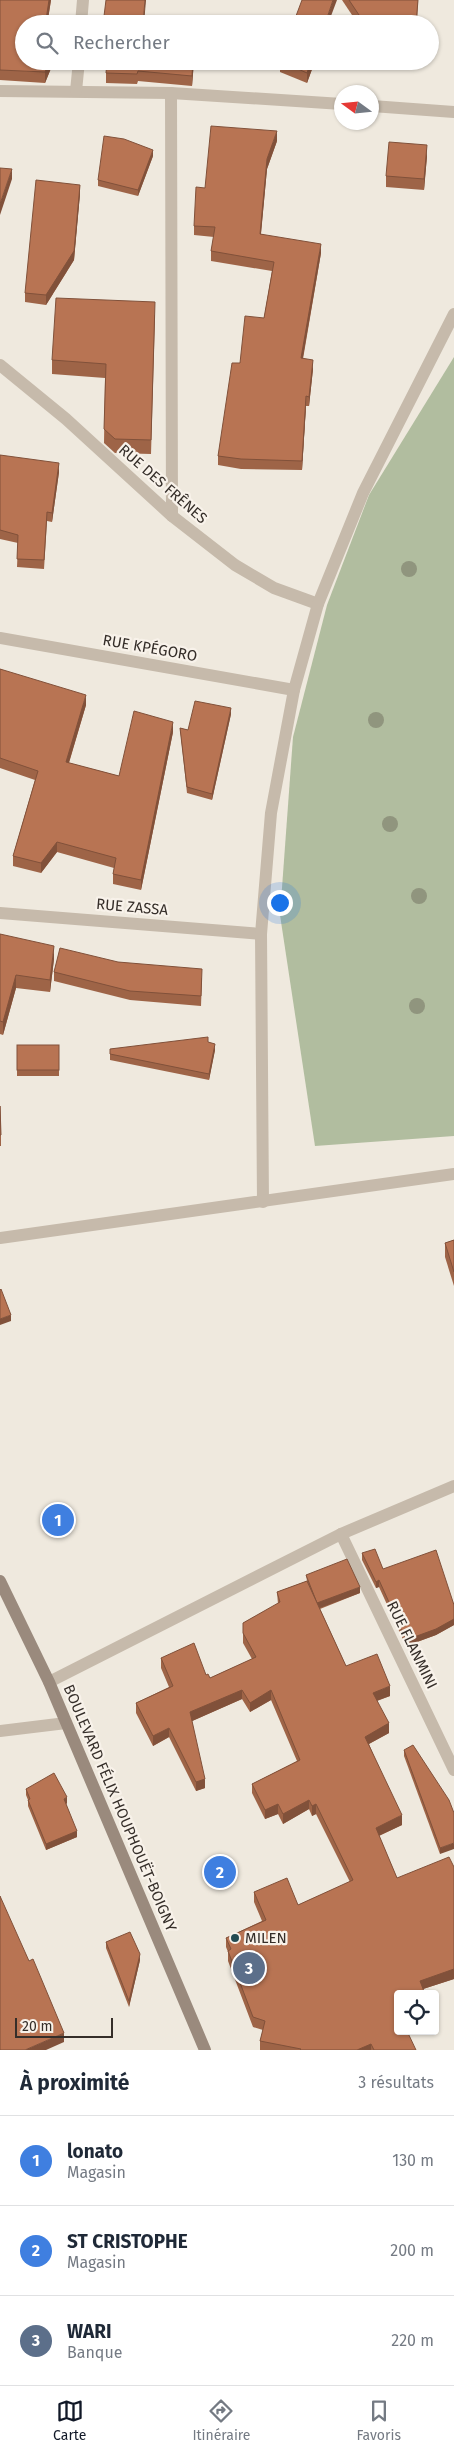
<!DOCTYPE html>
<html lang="fr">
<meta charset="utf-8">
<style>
:root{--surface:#fff;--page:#f6f6f7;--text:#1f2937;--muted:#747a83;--line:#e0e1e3;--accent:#111827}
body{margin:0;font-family:"Fira Sans",sans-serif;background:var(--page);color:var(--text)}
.controls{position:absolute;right:15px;bottom:15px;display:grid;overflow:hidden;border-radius:5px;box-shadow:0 1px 4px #0004}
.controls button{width:45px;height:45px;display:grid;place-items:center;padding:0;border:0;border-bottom:1px solid var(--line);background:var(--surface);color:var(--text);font:25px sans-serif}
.compass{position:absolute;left:334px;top:85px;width:45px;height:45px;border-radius:50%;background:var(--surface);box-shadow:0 1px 4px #0004;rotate:285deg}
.scale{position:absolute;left:15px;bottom:12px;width:98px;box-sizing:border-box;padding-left:5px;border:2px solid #352e29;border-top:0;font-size:14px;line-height:18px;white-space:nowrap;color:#352e29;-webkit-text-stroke:4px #f8f2ea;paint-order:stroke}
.you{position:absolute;left:279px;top:902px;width:18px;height:18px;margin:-12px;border:4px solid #fff;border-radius:50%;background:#1a73e8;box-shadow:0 0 0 8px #1a73e833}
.badge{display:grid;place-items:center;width:32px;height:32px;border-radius:50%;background:var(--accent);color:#fff;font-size:16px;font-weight:700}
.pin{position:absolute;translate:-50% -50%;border:2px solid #fff;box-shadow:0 1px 5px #0006}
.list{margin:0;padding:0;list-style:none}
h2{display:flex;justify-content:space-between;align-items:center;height:65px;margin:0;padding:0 20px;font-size:21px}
h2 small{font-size:16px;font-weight:400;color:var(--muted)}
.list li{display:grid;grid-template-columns:32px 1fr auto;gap:15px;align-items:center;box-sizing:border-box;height:90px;padding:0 20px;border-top:1px solid var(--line)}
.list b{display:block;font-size:19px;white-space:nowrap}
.list p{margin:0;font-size:16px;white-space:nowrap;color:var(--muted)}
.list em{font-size:16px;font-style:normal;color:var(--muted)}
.icon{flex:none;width:28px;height:28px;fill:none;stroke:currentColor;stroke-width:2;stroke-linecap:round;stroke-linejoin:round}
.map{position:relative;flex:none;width:454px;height:2050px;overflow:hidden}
.search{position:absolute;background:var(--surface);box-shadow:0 1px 4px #0004;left:15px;right:15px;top:15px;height:55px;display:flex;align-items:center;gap:12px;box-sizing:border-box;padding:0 18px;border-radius:28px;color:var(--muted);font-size:19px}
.sheet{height:335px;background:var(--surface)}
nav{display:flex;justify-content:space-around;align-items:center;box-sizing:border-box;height:70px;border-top:1px solid var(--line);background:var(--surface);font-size:14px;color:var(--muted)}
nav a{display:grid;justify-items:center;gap:2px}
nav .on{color:var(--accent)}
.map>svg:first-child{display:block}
</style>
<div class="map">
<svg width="454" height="2050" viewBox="0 0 454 2050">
<rect width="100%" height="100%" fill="#efe9de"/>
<polygon fill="#b1bd9f" points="454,357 454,1136 315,1146 280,915 293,737 327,605 369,495"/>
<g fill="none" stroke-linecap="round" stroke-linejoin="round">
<g stroke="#c6baab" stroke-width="12">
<polyline points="81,24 83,0"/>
<polyline points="0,91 171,93 342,104"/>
<polyline points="76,91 79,61"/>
<polyline points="171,93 172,516"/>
<polyline points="372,106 454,112"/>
<polyline points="0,365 66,419 172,516 235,565 274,588 318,604"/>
<polyline points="0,638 294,690"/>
<polyline points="0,913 261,934"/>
<polyline points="263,1202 261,934 271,813 294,690 318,604 363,493 454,314"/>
<polyline points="0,1238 454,1174"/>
<polyline points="341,1534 454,1770"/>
<polyline points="49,1682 341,1534 454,1486"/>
<polyline points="0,1731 66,1723"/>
</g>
<polyline stroke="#9a8a7d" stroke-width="12" points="0,1581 49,1682 205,2050"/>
</g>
<g fill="#90957e">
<circle cx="409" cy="569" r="8"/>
<circle cx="376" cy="720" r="8"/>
<circle cx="390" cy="824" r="8"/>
<circle cx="419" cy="896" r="8"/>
<circle cx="417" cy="1006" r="8"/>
</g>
<g fill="#9e6447">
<polygon points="0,0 51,0 48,20 65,24 54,61 45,83 0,80"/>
<polygon points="342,0 418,0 417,24 358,24"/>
<polygon points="194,61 192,86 138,81 137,84 106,83 106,73"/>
<polygon points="280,61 315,61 307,83 280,72"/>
<polygon points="277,141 267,169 261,234 321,253 303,359 313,369 309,406 306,406 302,470 241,469 218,465 218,456 240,363 264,318 272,271 211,261 211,251 214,237 194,235 194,226 205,188"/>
<polygon points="153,156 138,196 98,186 98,180"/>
<polygon points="427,156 424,190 386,187 386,176"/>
<polygon points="80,194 74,260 46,305 25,302 25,293"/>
<polygon points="155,315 151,454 115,453 104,443 105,378 52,374 52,360"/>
<polygon points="0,455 59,472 52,522 47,521 44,569 17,567 18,543 0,539"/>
<polygon points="0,669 86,705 69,763 119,776 173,732 141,890 113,884 113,874 114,868 57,852 41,873 13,866 13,856 35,780 0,768"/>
<polygon points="231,714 212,800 187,793 180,728 188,730"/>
<polygon points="0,934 54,959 50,992 16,988 3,1035 0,1034"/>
<polygon points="118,962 202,978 201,1006 130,1000 54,981 54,972"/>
<polygon points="208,1043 215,1050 209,1080 110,1060 110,1049"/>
<rect x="17" y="1045" width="42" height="31"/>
<polygon points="0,1106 1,1135 1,1146 0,1146"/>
<polygon points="454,1240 454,1286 445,1257 445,1243"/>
<polygon points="362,1553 383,1569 454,1605 454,1625 436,1635 406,1646 379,1587 376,1588 362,1560"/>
<polygon points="306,1575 360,1593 320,1609 346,1666 390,1696 377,1701 389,1733 369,1744 402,1825 379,1836 397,1878 454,1867 454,1979 423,1989 398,2031 416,2050 260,2050 260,2041 263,2030 253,2027 228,1961 228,1952 226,1947 226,1938 262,1921 254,1902 254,1892 298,1905 350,1882 316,1814 312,1816 309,1809 283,1824 278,1814 265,1819 252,1793 252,1784 297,1761 271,1700 250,1712 242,1699 192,1721 205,1788 196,1791 169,1737 153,1746 136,1713 136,1703 169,1687 161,1668 161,1658 206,1675 210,1678 252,1659 243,1643 243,1623 278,1604 277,1592 307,1581"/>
<polygon points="404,1750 449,1800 440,1854 404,1756"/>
<polygon points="26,1789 67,1803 66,1804 77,1837 46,1850 28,1806 28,1800 26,1795"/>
<polygon points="106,1942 140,1960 129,2007 106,1948"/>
</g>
<g fill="#81513a">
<polygon points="49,0 51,0 47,24 46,20"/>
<polygon points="145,0 146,0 144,24 143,24"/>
<polygon points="333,0 337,0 328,24 325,24"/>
<polygon points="50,61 54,61 45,83 45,72"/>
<polygon points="193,61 194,61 192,86 192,76"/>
<polygon points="311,61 315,61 307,83 307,73"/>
<polygon points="277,131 277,141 267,169 260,243 260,234 267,159"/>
<polygon points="427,145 427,156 424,190 424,179"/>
<polygon points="153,150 153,156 138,196 138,190"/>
<polygon points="12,169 12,179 0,215 0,204"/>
<polygon points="80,185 80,194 74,260 46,305 46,295"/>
<polygon points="321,244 321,253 301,368 301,358"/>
<polygon points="313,360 313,369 309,406 309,397"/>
<polygon points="306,396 306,406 302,470 302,461"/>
<polygon points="59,463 59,472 52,522 52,513"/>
<polygon points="86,695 86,705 66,772 66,762"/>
<polygon points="231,708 231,714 212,800 212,794"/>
<polygon points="173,722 173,732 141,890 141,880"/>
<polygon points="57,842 57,852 41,873 41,863"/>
<polygon points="54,946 54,959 50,992 50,980"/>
<polygon points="16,975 16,988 3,1035 3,1022"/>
<polygon points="215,1044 215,1050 209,1080 209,1074"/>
<polygon points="11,1315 11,1321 0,1325 0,1319"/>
<polygon points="379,1580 379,1587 376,1588 376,1582"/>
<polygon points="360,1587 360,1593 317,1609 317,1603"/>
<polygon points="454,1619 454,1625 436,1635 406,1646 406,1640"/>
<polygon points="390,1686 390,1696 373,1702 373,1693"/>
<polygon points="242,1690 242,1699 190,1722 190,1712"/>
<polygon points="271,1690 271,1700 250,1712 250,1703"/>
<polygon points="389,1723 389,1733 365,1746 365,1737"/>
<polygon points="169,1728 169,1737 153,1746 153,1736"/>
<polygon points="205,1779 205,1788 196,1791 196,1782"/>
<polygon points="67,1797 67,1803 64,1806 64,1799"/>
<polygon points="309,1800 309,1809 283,1824 283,1814"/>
<polygon points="278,1804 278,1814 265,1819 265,1810"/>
<polygon points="316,1804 316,1814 312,1816 312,1806"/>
<polygon points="402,1815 402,1825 376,1837 376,1828"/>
<polygon points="77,1831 77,1837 46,1850 46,1844"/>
<polygon points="454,1843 454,1849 440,1854 440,1848"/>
<polygon points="140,1954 140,1960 129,2007 129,2001"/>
<polygon points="454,1969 454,1979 420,1990 420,1981"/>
<polygon points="64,2033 64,2042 46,2050 25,2050"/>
<polygon points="371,2044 371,2050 357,2050"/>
</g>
<g fill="#b87453" stroke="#81513a">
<polygon points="0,0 49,0 46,20 65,21 64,24 24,24 24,61 50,61 45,72 0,70"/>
<polygon points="106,0 145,0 143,24 103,24"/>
<polygon points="302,0 333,0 325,24 293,24"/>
<polygon points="349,0 418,0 416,24 365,24"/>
<polygon points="107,61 193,61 192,76 138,71 137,74 106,73"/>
<polygon points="280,61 311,61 307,73"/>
<polygon points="211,126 277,131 267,159 260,234 321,244 301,358 313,360 309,397 306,396 302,461 241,459 218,456 232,363 240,363 245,316 264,318 274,262 211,251 215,227 194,226 196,187 205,188"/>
<polygon points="104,136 124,139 153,150 138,190 98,180"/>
<polygon points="389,142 427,145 424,179 386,176"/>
<polygon points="0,168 12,169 0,204"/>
<polygon points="36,180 80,185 74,251 46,295 25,293"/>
<polygon points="56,298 155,302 151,440 115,439 104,429 106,364 52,360"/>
<polygon points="0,455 59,463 52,513 47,512 44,560 17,559 18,535 0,530"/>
<polygon points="0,669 86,695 66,762 119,776 134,711 173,722 141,880 113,874 116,858 57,842 41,863 13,856 38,771 0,758"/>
<polygon points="195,701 231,708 212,794 187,787 180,728 188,730"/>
<polygon points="0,934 54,946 50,980 16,975 3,1022 0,1021"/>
<polygon points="60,948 118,962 202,969 201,996 130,991 54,972"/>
<polygon points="208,1037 208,1042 215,1044 209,1074 110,1054 110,1049"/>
<rect x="17" y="1045" width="42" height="25"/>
<polygon points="0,1106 1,1135 0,1135"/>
<polygon points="454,1240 454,1272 445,1243"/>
<polygon points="1,1289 11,1315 0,1319 0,1290"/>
<polygon points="375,1549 383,1569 436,1550 454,1605 454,1619 436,1629 406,1640 379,1580 376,1582 362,1553"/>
<polygon points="347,1559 360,1587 317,1603 306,1575"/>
<polygon points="307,1581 346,1666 377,1654 390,1686 373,1693 389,1723 365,1737 402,1815 376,1828 397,1878 449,1857 454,1867 454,1969 420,1981 425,1994 398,1994 398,2031 407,2031 416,2050 374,2050 371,2044 357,2050 300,2050 301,2049 260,2041 265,2021 253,2017 228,1951 231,1949 226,1938 266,1920 254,1892 287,1878 298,1905 353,1880 316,1804 312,1806 309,1800 283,1814 278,1804 265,1810 252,1784 300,1760 271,1690 250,1703 242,1690 190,1712 205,1779 196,1782 169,1728 153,1736 136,1703 173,1686 161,1658 194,1643 206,1675 208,1674 210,1678 256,1657 243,1633 243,1623 280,1602 277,1592"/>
<polygon points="413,1745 449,1800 454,1813 454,1843 440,1848 404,1750"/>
<polygon points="54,1773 67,1797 64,1799 77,1831 46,1844 28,1800 30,1799 26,1789"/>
<polygon points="0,1896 29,1961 33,1959 64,2033 25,2050 0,2050"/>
<polygon points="130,1932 140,1954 129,2001 106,1942"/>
</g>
<circle fill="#244b52" stroke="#f8f2ea" stroke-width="2" cx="235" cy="1938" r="5"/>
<g text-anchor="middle" stroke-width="4.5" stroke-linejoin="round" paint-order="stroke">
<g font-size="15" fill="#352e29" stroke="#f8f2ea">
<text transform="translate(163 484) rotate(41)" y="5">RUE DES FRÊNES</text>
<text transform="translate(150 648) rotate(10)" y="5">RUE KPÉGORO</text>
<text transform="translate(132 907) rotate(5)" y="5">RUE ZASSA</text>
<text transform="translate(412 1645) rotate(64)" y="5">RUE FLANMINI</text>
<text transform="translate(120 1808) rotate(67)" y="5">BOULEVARD FÉLIX HOUPHOUËT-BOIGNY</text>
</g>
<g font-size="15" fill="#352e29" stroke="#f8f2ea" text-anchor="start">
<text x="245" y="1943">MILEN</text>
</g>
</g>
</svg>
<div class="controls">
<button><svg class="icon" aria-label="locate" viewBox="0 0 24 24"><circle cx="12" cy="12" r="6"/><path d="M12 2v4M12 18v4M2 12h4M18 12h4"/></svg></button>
</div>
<svg class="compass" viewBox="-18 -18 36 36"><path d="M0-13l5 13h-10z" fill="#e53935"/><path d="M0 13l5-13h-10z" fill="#747a83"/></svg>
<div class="scale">20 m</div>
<div class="you"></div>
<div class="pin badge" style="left:58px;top:1520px;background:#3f7fe0">1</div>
<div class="pin badge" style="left:220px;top:1872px;background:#3f7fe0">2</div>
<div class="pin badge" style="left:249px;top:1968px;background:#5c6f8a">3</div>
<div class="search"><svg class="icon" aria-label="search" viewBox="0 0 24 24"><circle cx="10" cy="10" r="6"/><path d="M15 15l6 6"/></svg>Rechercher</div>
</div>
<section class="sheet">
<h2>À proximité<small>3 résultats</small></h2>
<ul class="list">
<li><span class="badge" style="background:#3f7fe0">1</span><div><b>lonato</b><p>Magasin</p></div><em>130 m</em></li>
<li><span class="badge" style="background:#3f7fe0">2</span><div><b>ST CRISTOPHE</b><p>Magasin</p></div><em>200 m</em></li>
<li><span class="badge" style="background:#5c6f8a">3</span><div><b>WARI</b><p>Banque</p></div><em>220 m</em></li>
</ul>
</section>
<nav>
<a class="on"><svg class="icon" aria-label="map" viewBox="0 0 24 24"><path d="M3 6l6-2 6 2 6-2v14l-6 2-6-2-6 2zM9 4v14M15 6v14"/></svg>Carte</a>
<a><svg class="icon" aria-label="directions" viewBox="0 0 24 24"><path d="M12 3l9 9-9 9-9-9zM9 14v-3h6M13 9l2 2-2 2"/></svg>Itinéraire</a>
<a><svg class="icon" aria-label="saved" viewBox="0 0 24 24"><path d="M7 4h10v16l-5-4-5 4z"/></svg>Favoris</a>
</nav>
